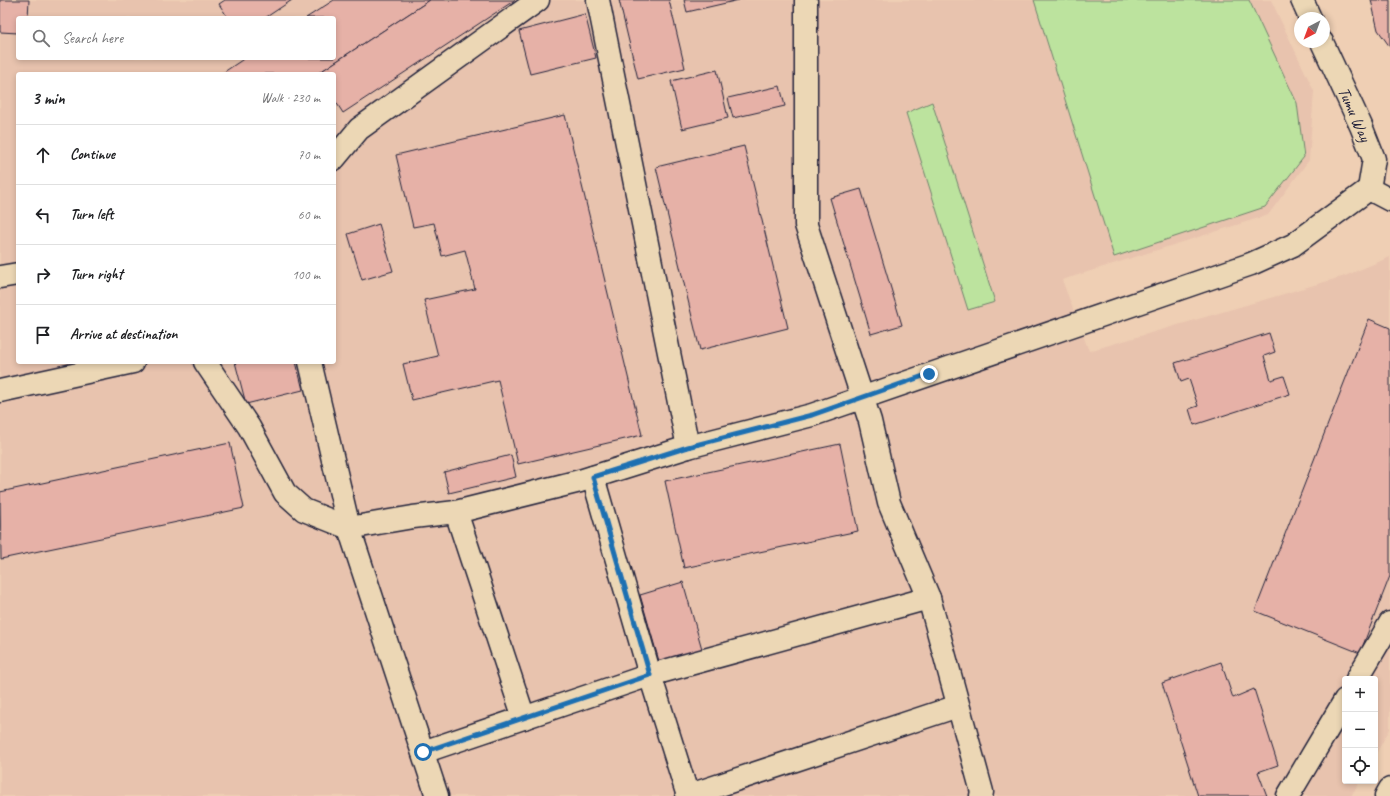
<!DOCTYPE html>
<meta charset="utf-8">
<style>
:root{--surface:#fff;--page:#f2f2f2;--text:#202124;--muted:#757577;--line:#e0e0e0}
body{margin:0;font-family:Caveat,sans-serif;background:var(--page);color:var(--text)}
.controls{position:absolute;right:12px;bottom:12px;display:grid;overflow:hidden;border-radius:4px;box-shadow:0 2px 6px #0003}
.controls button{width:36px;height:36px;display:grid;place-items:center;padding:0;border:0;border-bottom:1px solid var(--line);background:var(--surface);color:var(--text);font:20px sans-serif}
.compass{position:absolute;left:1294px;top:12px;width:36px;height:36px;border-radius:50%;background:var(--surface);box-shadow:0 2px 6px #0003;rotate:221deg}
.stop{position:absolute;width:12px;height:12px;margin:-9px;border:3px solid #1f6fb2;border-radius:50%;background:#fff}
.stop.end{background:#1f6fb2;border-color:#fff;box-shadow:0 1px 4px #0008}
.list{margin:0;padding:0;list-style:none}
h2{display:flex;justify-content:space-between;align-items:center;height:52px;margin:0;padding:0 16px;font-size:17px}
h2 small{font-size:13px;font-weight:400;color:var(--muted)}
.list li{display:grid;grid-template-columns:26px 1fr auto;gap:12px;align-items:center;box-sizing:border-box;height:60px;padding:0 16px;border-top:1px solid var(--line)}
.list b{display:block;font-size:15px;white-space:nowrap}
.list em{font-size:13px;font-style:normal;color:var(--muted)}
.icon{flex:none;width:22px;height:22px;fill:none;stroke:currentColor;stroke-width:2;stroke-linecap:round;stroke-linejoin:round}
.map{position:relative;flex:none;width:1390px;height:796px;overflow:hidden}
.search{position:absolute;background:var(--surface);box-shadow:0 2px 6px #0003;left:16px;top:16px;width:320px;height:44px;display:flex;align-items:center;gap:10px;box-sizing:border-box;padding:0 14px;border-radius:4px;color:var(--muted);font-size:15px}
.panel{position:absolute;background:var(--surface);box-shadow:0 2px 6px #0003;left:16px;top:72px;width:320px;height:292px;border-radius:4px}
.map>svg:first-child{display:block}
</style>
<div class="map">
<svg width="1390" height="796" viewBox="0 0 1390 796">
<rect width="100%" height="100%" fill="#efcfb4"/>
<filter id="ink" filterUnits="userSpaceOnUse"><feTurbulence type="fractalNoise" baseFrequency=".025" numOctaves="2"/><feDisplacementMap in="SourceGraphic" scale="8" xChannelSelector="R" yChannelSelector="G"/><feConvolveMatrix kernelMatrix="1 2 1 2 8 2 1 2 1" color-interpolation-filters="sRGB"/></filter>
<g filter="url(#ink)">
<path fill="#e8c3ae" fill-rule="evenodd" d="M0,0H1271L1314,91L1309,160L1268,215L1062,280L1089,351L1345,276L1390,257V729L1375,755V679H1345V781H1360L1351,796H0ZM18,18H334V58H18ZM18,74H334V362H18Z"/>
<g fill="#bce39e" stroke="#6f826c">
<polygon points="1034,0 1249,0 1297,103 1304,157 1265,207 1114,257"/>
<polygon points="932,102 995,302 968,310 906,113"/>
</g>
<g fill="#e6b1a7" stroke="#22223b">
<polygon points="0,0 29,0 28,18 18,18 18,33 0,32"/>
<polygon points="225,0 292,0 265,18 228,18 219,4"/>
<polygon points="334,0 430,0 317,74 221,74 245,58 334,58 334,18 306,18"/>
<polygon points="430,0 515,0 343,113 334,99 334,74 317,74"/>
<polygon points="619,0 669,0 685,68 638,79"/>
<polygon points="684,0 739,0 687,12"/>
<polygon points="1371,0 1390,0 1390,47 1378,30"/>
<polygon points="585,14 596,58 530,74 519,31"/>
<polygon points="717,70 728,118 682,129 671,81"/>
<polygon points="780,86 785,106 733,118 728,98"/>
<polygon points="565,115 642,435 518,464 498,380 412,400 403,364 438,356 424,300 475,289 465,250 442,256 434,223 413,227 396,155"/>
<polygon points="744,146 788,328 700,350 656,167"/>
<polygon points="861,189 902,325 871,334 830,198"/>
<polygon points="379,224 393,271 362,280 348,234"/>
<polygon points="1369,319 1390,328 1390,576 1360,653 1255,611"/>
<polygon points="1269,333 1275,352 1264,356 1271,380 1284,376 1290,394 1194,425 1189,409 1198,406 1189,379 1181,382 1175,363"/>
<polygon points="235,362 296,362 303,390 246,404"/>
<polygon points="230,443 244,508 1,559 0,492"/>
<polygon points="840,444 858,531 684,568 665,481"/>
<polygon points="511,455 516,477 449,493 444,472"/>
<polygon points="683,582 702,649 659,661 640,595"/>
<polygon points="1221,662 1233,698 1254,689 1278,765 1258,772 1267,796 1198,796 1162,683"/>
</g>
<g fill="none" stroke-linecap="round" stroke-linejoin="round">
<g stroke="#22223b" stroke-width="25">
<g id="minor">
<polyline points="598,0 688,447"/>
<polyline points="806,0 806,225 870,421 889,503 929,598 982,792 981,796"/>
<polyline points="1302,0 1310,18"/>
<polyline points="1322,42 1361,126 1374,159 1369,189"/>
<polyline points="334,159 359,129 538,0"/>
<polyline points="1369,189 1390,200"/>
<polyline points="0,277 18,274"/>
<polyline points="205,362 249,427 285,493 304,510 349,528 413,517 456,512 580,481 688,447 812,415 1251,264 1293,245 1369,189"/>
<polyline points="310,362 349,528 437,796"/>
<polyline points="0,391 133,362"/>
<polyline points="593,477 650,675 688,796"/>
<polyline points="456,512 524,718"/>
<polyline points="1357,679 1390,623"/>
<polyline points="423,752 650,675 929,598"/>
<polyline points="687,796 958,706"/>
<polyline points="1288,796 1345,700"/>
</g>
</g>
<g stroke="#22223b" stroke-width="25">
<polyline id="highway" points="1386,796 1390,789"/>
</g>
<use href="#minor" stroke="#ecd7b5" stroke-width="22"/>
<use href="#highway" stroke="#ecd7b5" stroke-width="22"/>
</g>
</g>
<g fill="none" stroke-linecap="round" stroke-linejoin="round" filter="url(#ink)">
<polyline stroke="#1f6fb2" stroke-width="5" points="423,752 650,675 593,477 688,447 812,415 929,374"/>
</g>
<g text-anchor="middle" stroke-width="3" stroke-linejoin="round" paint-order="stroke">
<g font-size="17" fill="#22223b" stroke="#ecd7b5">
<text transform="translate(1355 114) rotate(66)" y="6">Tumu Way</text>
</g>
</g>
</svg>
<div class="controls">
<button>+</button>
<button>−</button>
<button><svg class="icon" aria-label="locate" viewBox="0 0 24 24"><circle cx="12" cy="12" r="6"/><path d="M12 2v4M12 18v4M2 12h4M18 12h4"/></svg></button>
</div>
<svg class="compass" viewBox="-18 -18 36 36"><path d="M0-13l5 13h-10z" fill="#e53935"/><path d="M0 13l5-13h-10z" fill="#757577"/></svg>
<div class="stop" style="left:423px;top:752px"></div>
<div class="stop end" style="left:929px;top:374px"></div>
<div class="search"><svg class="icon" aria-label="search" viewBox="0 0 24 24"><circle cx="10" cy="10" r="6"/><path d="M15 15l6 6"/></svg>Search here</div>
<section class="panel">
<h2>3 min<small>Walk · 230 m</small></h2>
<ul class="list">
<li><svg class="icon" aria-label="ahead" viewBox="0 0 24 24"><path d="M12 20V5M6 11l6-6 6 6"/></svg><div><b>Continue</b></div><em>70 m</em></li>
<li><svg class="icon" aria-label="left" viewBox="0 0 24 24"><path d="M17 20v-9H6M10 6l-5 5 5 5"/></svg><div><b>Turn left</b></div><em>60 m</em></li>
<li><svg class="icon" aria-label="right" viewBox="0 0 24 24"><path d="M7 20v-9h11M14 6l5 5-5 5"/></svg><div><b>Turn right</b></div><em>100 m</em></li>
<li><svg class="icon" aria-label="arrive" viewBox="0 0 24 24"><path d="M6 21V4h12l-3 4 3 4H6"/></svg><div><b>Arrive at destination</b></div></li>
</ul>
</section>
</div>
